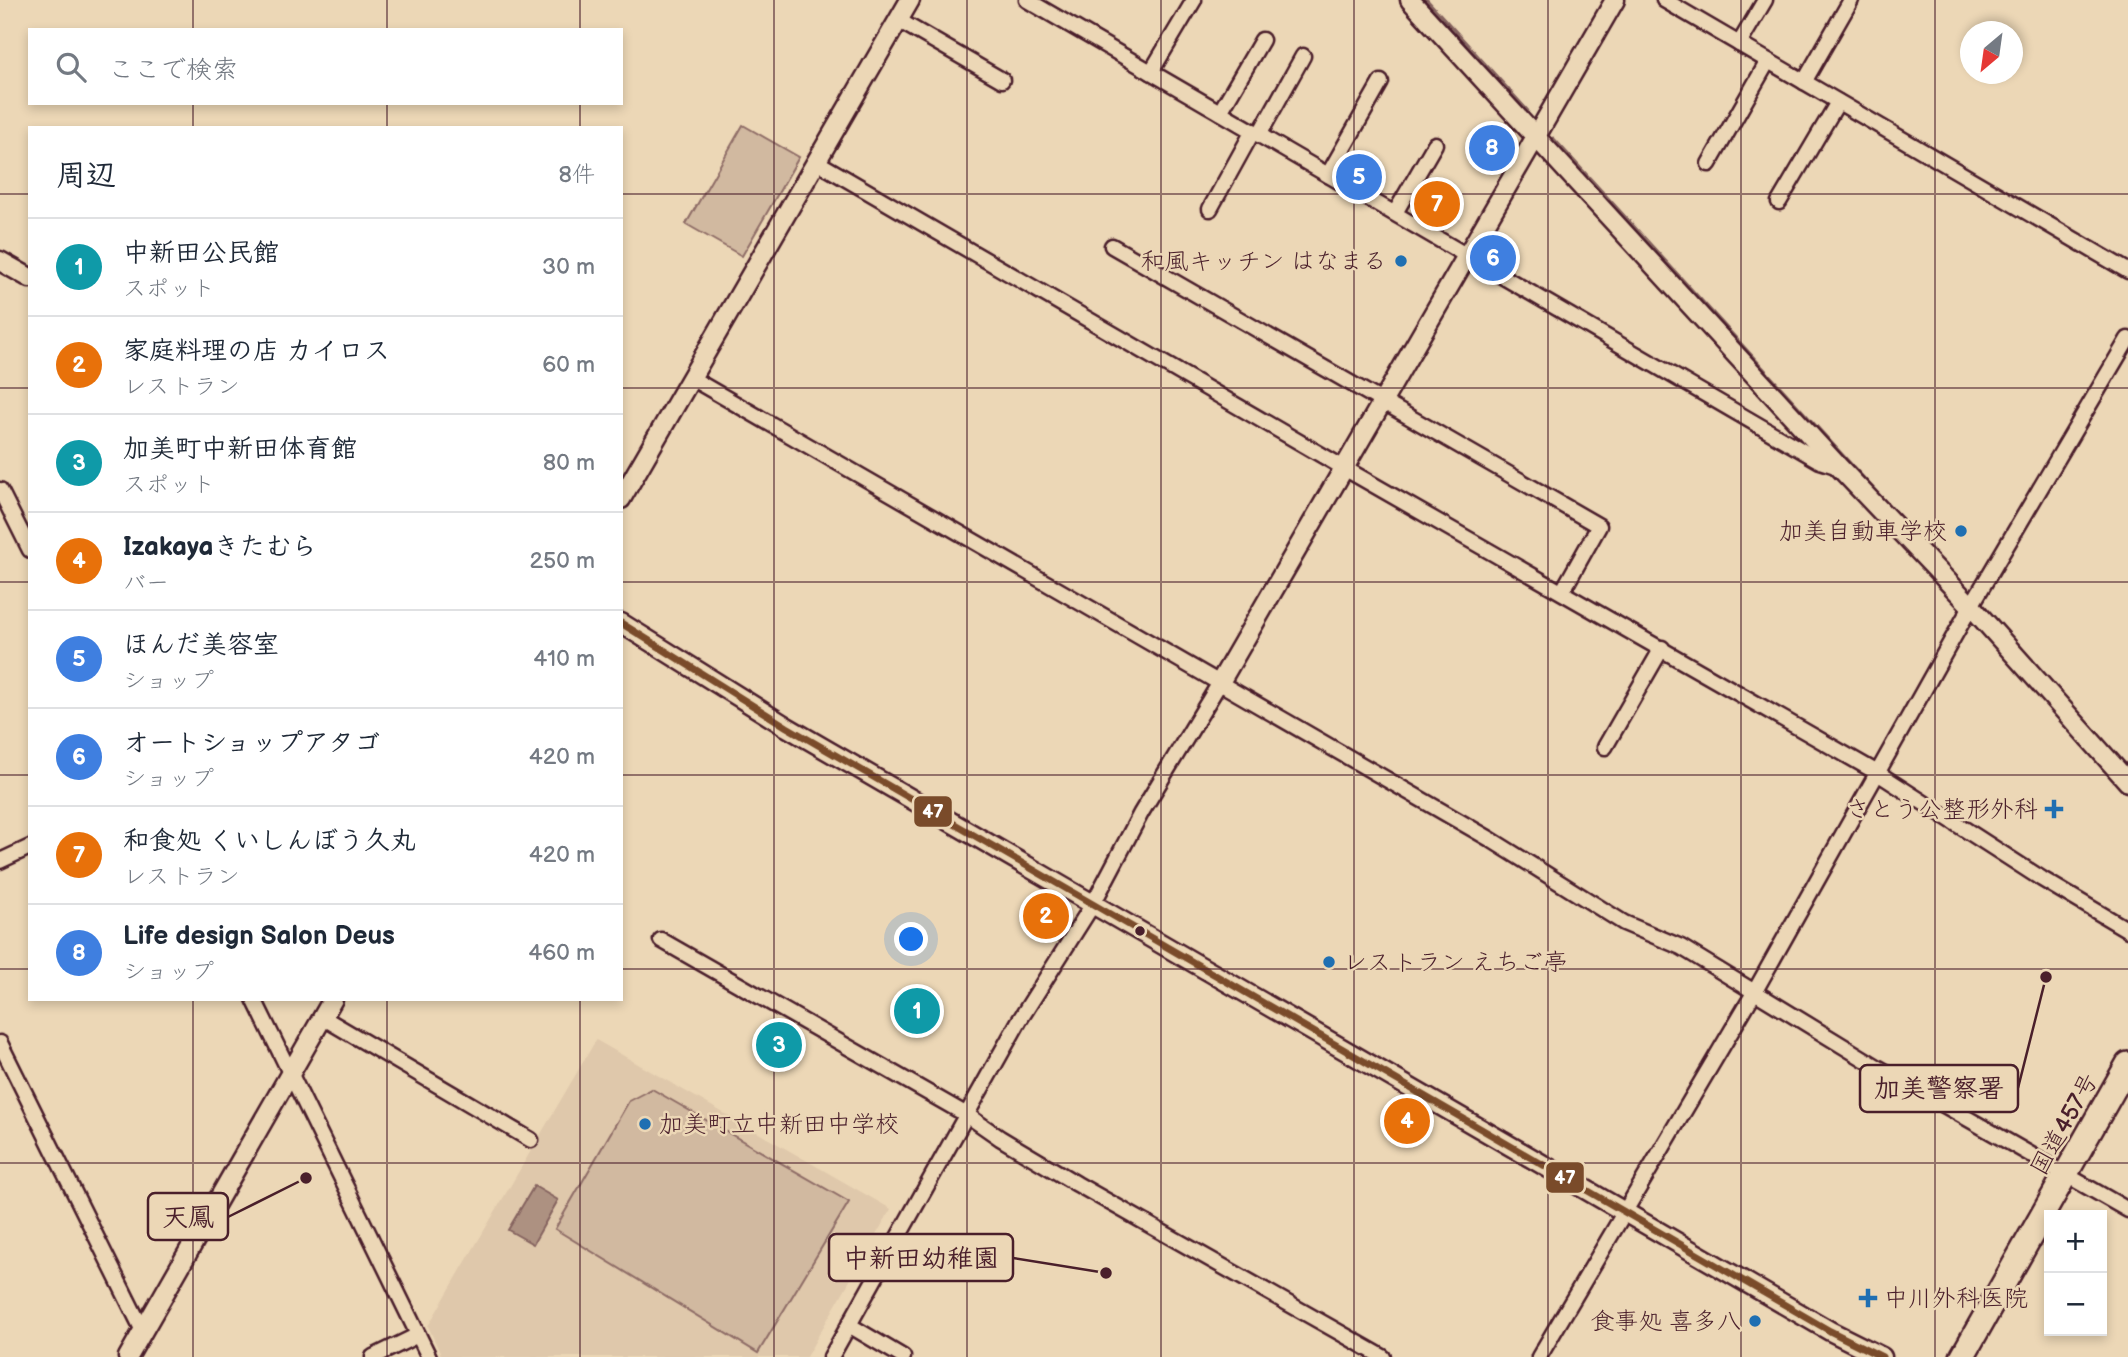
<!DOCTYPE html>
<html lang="ja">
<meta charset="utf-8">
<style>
:root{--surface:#fff;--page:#f6f6f7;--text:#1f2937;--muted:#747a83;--line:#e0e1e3;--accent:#1f6fb2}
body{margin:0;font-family:"Balsamiq Sans","Klee One",sans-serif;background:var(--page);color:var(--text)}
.controls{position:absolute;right:21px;bottom:21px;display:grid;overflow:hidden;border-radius:0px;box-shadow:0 4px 10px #0003}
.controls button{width:63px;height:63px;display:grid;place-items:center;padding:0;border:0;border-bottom:2px solid var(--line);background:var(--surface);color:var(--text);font:35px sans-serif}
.compass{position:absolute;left:1960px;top:21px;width:63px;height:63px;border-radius:50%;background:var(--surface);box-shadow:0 4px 10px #0003;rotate:209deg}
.you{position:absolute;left:912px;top:940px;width:24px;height:24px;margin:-18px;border:5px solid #fff;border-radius:50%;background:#1a73e8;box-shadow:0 0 0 10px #1a73e833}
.badge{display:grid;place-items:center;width:46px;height:46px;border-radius:50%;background:var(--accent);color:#fff;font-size:23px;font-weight:700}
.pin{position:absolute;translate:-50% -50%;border:4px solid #fff;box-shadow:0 2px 7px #0006}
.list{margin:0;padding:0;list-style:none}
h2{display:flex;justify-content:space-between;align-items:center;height:91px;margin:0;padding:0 28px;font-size:30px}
h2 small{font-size:23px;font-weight:400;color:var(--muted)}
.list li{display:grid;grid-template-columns:46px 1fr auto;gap:21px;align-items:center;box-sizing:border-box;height:98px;padding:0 28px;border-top:2px solid var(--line)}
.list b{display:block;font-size:26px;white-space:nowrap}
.list p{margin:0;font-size:23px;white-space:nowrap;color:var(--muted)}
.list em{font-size:23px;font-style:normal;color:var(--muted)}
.icon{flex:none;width:38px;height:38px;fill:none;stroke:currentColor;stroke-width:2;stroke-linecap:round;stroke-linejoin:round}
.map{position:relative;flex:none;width:2128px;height:1357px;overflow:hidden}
.search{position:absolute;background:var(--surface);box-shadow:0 4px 10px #0003;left:28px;top:28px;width:595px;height:77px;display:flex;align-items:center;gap:18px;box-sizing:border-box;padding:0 24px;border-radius:0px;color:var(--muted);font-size:26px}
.panel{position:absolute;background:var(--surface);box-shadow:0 4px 10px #0003;left:28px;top:126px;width:595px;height:875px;border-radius:0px}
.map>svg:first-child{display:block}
</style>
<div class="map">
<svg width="2128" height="1357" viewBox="0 0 2128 1357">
<rect width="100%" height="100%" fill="#ecd7b6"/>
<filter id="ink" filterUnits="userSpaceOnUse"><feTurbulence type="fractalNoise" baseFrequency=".0143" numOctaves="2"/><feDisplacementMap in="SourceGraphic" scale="14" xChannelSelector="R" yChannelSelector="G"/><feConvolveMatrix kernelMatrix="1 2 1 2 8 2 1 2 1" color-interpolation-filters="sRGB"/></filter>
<g filter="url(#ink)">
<polygon fill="#dfc8ab" points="596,1040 891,1209 806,1357 442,1357 428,1326"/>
<g fill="#d1b9a0" stroke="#8e6c66" stroke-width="2">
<polygon points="743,125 799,157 742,256 686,224"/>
<polygon points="652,1089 849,1202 758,1353 555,1229 629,1101"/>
</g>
<polygon fill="#ad9181" stroke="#85635f" stroke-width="2" points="534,1186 558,1200 533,1244 508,1230"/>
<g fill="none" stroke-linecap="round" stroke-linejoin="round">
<g stroke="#85635f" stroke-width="4.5">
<polyline points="1426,0 1527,111"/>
<polyline points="1553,139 1912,532"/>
</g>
<g stroke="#4a1f2b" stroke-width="19">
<g id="minor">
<polyline points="1027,0 1820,461 1839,467"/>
<polyline points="1664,0 2128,271"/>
<polyline points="898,20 1002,80"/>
<polyline points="1739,44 1765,0"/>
<polyline points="1151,72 1194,0"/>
<polyline points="1804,82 1851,0"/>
<polyline points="1220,112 1262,40"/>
<polyline points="1259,135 1303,56"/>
<polyline points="817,162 1344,468 1876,772 2042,879 2128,930"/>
<polyline points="1709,164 1768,61"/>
<polyline points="1328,175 1381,82"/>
<polyline points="1779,202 1838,102"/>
<polyline points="1210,209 1253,131"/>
<polyline points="1395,213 1435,144"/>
<polyline points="1112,246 1599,526 1562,592"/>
<polyline points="691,378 1490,839 1624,923 1681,947 1879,1068 2128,1210"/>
<polyline points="0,490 30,550"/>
<polyline points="1605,747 1662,648"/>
<polyline points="0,861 30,847"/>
<polyline points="661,940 967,1115 1000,1138 1077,1184 1383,1357"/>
<polyline points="254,999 429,1357"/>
<polyline points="322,1017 531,1140"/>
<polyline points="0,1043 143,1331"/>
<polyline points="849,1325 903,1357"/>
<polyline points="373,1357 418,1335"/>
<polyline points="831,1357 1019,1021 1093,904 1141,813 1219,684"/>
<polyline points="1539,1357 1755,991 1971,606 2128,339"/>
</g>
</g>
<g stroke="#4a1f2b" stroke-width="23">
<g id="tertiary">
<polyline points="1410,0 1839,467 1971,606 2128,782"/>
<polyline points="0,261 30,278"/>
<polyline points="621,499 910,0"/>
<polyline points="621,623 787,727 1830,1331 1882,1357"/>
<polyline points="1219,684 1615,0"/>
<polyline points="128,1357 333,999"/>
</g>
</g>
<g stroke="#4a1f2b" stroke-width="28">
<polyline id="trunk" points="1962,1357 2128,1064"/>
</g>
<use href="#minor" stroke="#ecd7b6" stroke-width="14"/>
<use href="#tertiary" stroke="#ecd7b6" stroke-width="18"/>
<use href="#trunk" stroke="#ecd7b6" stroke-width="23"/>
<g stroke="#ecd7b6" stroke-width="12">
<polyline id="bus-1" points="621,623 787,727 1830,1331 1882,1357"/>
</g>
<use href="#bus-1" stroke="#7a4b2a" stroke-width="7"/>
</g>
</g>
<path fill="none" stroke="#4a1f2b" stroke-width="2" stroke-opacity="0.55" d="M193,0V30M387,0V30M580,0V30M774,0V1357M967,0V1357M1161,0V1357M1354,0V1357M1548,0V1357M1741,0V1357M1935,0V1357M193,103V128M387,103V128M580,103V128M0,194H30M621,194H2128M0,388H30M621,388H2128M0,582H30M621,582H2128M0,775H30M621,775H2128M0,969H30M621,969H2128M193,999V1357M387,999V1357M580,999V1357M0,1163H2128"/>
<g fill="#1f6fb2" stroke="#ecd7b6" stroke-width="2.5">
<circle cx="1401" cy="261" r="7"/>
<circle cx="1961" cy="531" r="7"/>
<path d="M2050.5 798.5h7v7h7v7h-7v7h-7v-7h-7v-7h7z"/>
<circle cx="1329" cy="962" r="7"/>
<circle cx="645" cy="1124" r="7"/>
<path d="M1864.5 1287.5h7v7h7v7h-7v7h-7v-7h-7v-7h7z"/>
<circle cx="1755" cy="1321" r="7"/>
</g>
<circle fill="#4a1f2b" stroke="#ecd7b6" stroke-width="2.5" cx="1140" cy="931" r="6"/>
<g text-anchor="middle" stroke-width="5" stroke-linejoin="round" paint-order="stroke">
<g font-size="24" fill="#4a1f2b" stroke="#ecd7b6" text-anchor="end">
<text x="1387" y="269">和風キッチン はなまる</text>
<text x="1947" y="539">加美自動車学校</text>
<text x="2038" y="817">さとう公整形外科</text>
<text x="1343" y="970" text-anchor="start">レストラン えちご亭</text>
<text x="659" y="1132" text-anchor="start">加美町立中新田中学校</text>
<text x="1884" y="1306" text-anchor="start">中川外科医院</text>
<text x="1741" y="1329">食事処 喜多八</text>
</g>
<g font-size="24" fill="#4a1f2b" stroke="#ecd7b6">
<text transform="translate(2064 1124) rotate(-61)" y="8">国道457号</text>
</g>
</g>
<path fill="none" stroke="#4a1f2b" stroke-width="2.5" d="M2046 977L2018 1088M306 1178L228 1217M1106 1273L1013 1258"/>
<g fill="#4a1f2b" stroke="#ecd7b6" stroke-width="2.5">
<circle cx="2046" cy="977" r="7"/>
<circle cx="306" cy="1178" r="7"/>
<circle cx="1106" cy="1273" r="7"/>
</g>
<g fill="#ecd7b6" stroke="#4a1f2b" stroke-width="2.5">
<rect x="1860" y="1065" width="158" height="47" rx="7"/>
<rect x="148" y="1193" width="80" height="47" rx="7"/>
<rect x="829" y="1234" width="184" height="47" rx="7"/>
</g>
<g font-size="26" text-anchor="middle" font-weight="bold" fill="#4a1f2b">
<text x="1939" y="1097">加美警察署</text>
<text x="188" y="1226">天鳳</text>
<text x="921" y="1267">中新田幼稚園</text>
</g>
<g stroke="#ecd7b6" stroke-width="2.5">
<rect x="913" y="795" width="40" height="33" rx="7" fill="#7a4b2a"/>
<rect x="1545" y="1161" width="40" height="33" rx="7" fill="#7a4b2a"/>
</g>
<g font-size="19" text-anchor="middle" font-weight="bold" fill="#fff">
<text x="933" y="818">47</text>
<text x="1565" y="1184">47</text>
</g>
</svg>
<div class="controls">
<button>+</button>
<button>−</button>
</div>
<svg class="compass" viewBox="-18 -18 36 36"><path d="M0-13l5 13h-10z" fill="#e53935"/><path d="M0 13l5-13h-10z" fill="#747a83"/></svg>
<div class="you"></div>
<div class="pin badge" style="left:917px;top:1011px;background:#0f9aa8">1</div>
<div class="pin badge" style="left:1046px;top:916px;background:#e8710a">2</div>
<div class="pin badge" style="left:779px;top:1045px;background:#0f9aa8">3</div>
<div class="pin badge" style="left:1407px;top:1121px;background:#e8710a">4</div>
<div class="pin badge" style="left:1359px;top:177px;background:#3f7fe0">5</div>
<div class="pin badge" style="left:1493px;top:258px;background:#3f7fe0">6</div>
<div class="pin badge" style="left:1437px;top:204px;background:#e8710a">7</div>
<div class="pin badge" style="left:1492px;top:148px;background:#3f7fe0">8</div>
<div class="search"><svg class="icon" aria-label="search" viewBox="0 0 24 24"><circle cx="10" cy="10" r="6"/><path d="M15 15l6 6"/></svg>ここで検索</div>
<section class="panel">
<h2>周辺<small>8件</small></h2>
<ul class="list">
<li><span class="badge" style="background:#0f9aa8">1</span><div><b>中新田公民館</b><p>スポット</p></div><em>30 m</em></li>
<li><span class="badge" style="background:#e8710a">2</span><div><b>家庭料理の店 カイロス</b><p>レストラン</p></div><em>60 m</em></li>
<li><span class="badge" style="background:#0f9aa8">3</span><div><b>加美町中新田体育館</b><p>スポット</p></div><em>80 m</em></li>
<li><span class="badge" style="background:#e8710a">4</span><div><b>Izakayaきたむら</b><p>バー</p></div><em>250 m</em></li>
<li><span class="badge" style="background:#3f7fe0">5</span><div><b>ほんだ美容室</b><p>ショップ</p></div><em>410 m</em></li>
<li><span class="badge" style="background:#3f7fe0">6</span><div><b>オートショップアタゴ</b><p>ショップ</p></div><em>420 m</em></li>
<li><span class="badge" style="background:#e8710a">7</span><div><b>和食処 くいしんぼう久丸</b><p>レストラン</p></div><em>420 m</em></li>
<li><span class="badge" style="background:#3f7fe0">8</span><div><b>Life design Salon Deus</b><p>ショップ</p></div><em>460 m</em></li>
</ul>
</section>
</div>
